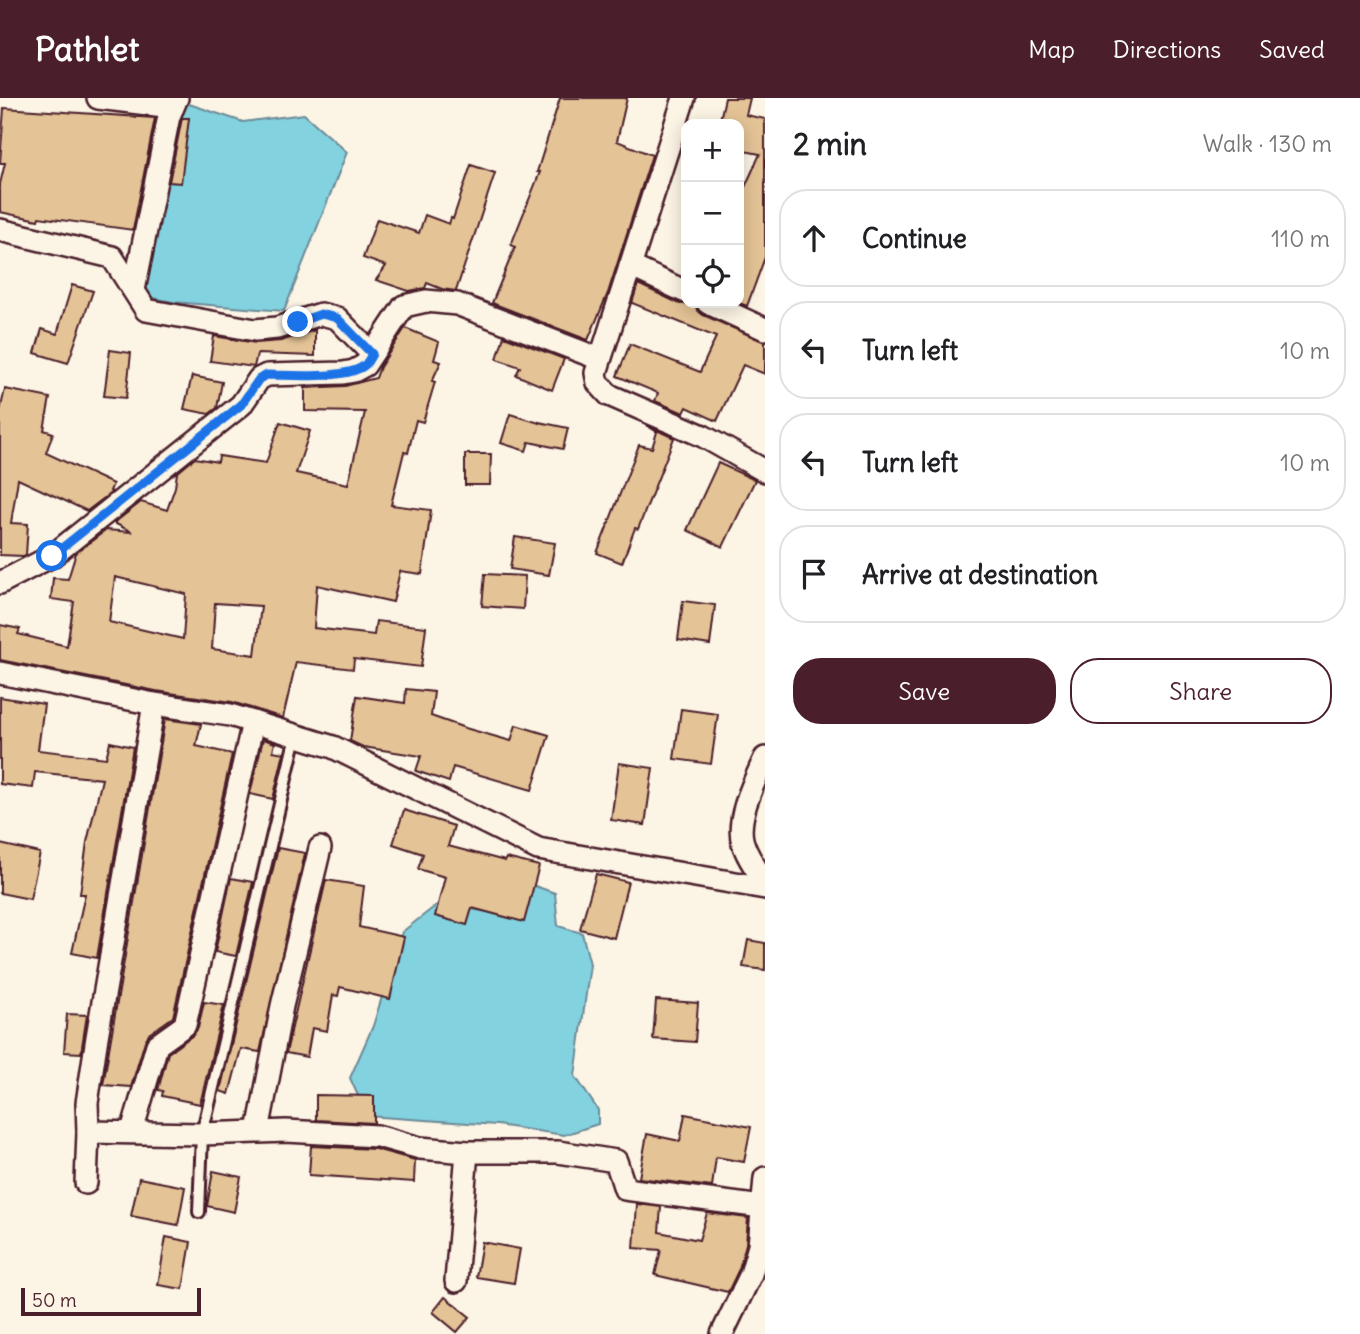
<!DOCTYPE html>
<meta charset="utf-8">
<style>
:root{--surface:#fff;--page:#f6f6f6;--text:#202124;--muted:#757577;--line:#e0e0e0;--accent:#4a1f2b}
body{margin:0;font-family:Delius,sans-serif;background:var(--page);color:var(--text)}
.controls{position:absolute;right:21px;top:21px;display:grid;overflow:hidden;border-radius:14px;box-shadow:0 4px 18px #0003}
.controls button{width:63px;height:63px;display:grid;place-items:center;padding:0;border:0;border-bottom:2px solid var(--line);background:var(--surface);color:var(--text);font:35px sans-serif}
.scale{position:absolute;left:21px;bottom:18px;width:180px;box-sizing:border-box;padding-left:7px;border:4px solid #4a1f2b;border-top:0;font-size:19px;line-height:24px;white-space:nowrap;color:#4a1f2b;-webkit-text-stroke:5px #fcf5e5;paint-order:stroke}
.stop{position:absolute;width:21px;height:21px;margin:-16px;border:5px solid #1a73e8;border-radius:50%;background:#fff}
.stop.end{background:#1a73e8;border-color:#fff;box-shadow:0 2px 7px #0008}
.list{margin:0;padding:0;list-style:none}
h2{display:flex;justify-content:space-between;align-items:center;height:91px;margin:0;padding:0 28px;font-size:30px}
h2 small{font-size:23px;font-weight:400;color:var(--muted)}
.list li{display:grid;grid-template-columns:46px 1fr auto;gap:21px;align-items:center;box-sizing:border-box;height:98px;margin:0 14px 14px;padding:0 14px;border:2px solid var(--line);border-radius:28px}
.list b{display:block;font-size:26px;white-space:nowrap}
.list em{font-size:23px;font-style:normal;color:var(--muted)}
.actions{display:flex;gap:14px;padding:21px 28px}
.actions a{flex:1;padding:16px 0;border:2px solid var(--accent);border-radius:28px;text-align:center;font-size:24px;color:var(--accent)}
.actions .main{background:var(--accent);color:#fff}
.icon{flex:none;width:38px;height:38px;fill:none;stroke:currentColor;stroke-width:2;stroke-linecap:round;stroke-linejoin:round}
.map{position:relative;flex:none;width:765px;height:1236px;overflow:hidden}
header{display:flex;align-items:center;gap:42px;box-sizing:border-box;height:98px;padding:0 35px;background:var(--accent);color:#fff}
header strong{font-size:33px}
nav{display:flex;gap:38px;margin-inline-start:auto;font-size:24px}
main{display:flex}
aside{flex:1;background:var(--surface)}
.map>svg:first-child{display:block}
</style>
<header>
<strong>Pathlet</strong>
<nav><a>Map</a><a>Directions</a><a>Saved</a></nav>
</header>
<main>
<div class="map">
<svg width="765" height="1236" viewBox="0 0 765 1236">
<rect width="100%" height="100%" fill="#fcf5e5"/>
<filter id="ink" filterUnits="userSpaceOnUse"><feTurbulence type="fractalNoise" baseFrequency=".0143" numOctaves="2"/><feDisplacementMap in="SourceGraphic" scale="14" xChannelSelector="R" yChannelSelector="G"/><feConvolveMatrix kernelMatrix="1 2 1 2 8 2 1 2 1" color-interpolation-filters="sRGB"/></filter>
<g filter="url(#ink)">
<g fill="#83d2df" stroke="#6c8a97" stroke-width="2">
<polygon points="183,4 243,24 304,16 347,54 284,213 173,204 138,197"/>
<polygon points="532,787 555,795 558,828 582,835 590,866 575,978 598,1012 598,1026 564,1037 497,1027 367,1018 350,980 373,928 402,834 438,806 501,816"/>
</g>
<g fill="#e4c396" stroke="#4a1f2b" stroke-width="2" fill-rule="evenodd">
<polygon points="560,0 627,0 617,43 652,57 608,195 588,242 492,205 515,149 511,147 540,74 537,74"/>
<polygon points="725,0 750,0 746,17 765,21 765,159 747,208 739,205 739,102 760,56 739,52 739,26 719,26"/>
<polygon points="4,10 155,20 133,132 39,119 38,122 0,114 0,86 5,65 0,65"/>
<polygon points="182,20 189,20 181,85 169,84"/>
<polygon points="471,67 495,75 456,193 442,191 427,185 425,190 409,193 376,182 386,168 363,160 377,121 419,135 425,117 449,126 451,120 453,121"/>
<polygon points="638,186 680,206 695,205 697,212 703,217 765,244 765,276 743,267 717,323 687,309 684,315 655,303 658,295 617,278 630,246 700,274 716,239 632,205"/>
<polygon points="72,187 93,193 68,265 35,255 42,231 57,236"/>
<path d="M405,230L439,244L434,262L441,264L432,283L435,284L423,324L416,322L408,355L404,354L391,407L431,412L422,476L400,473L393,504L317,487L314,530L374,537L376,523L426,529L421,569L354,561L353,571L296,564L283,620L232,604L156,593L0,562V527L20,531L18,536L67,548L74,504L51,501L53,480L68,481L76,455L106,432L132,434L114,425L141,404L167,412L175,389L177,375L195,360L218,364L219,358L266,365L280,324L310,333L296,375L348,386L365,314L305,313V290L345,288L376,280L380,269ZM115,479L186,496L183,541L109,524ZM215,505L261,508L255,557L212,551Z"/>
<polygon points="315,232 315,258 257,256 254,269 210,263 214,238 256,245 281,243"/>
<polygon points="504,238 564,261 552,292 516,277 520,269 497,261"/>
<polygon points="110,252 131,255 126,300 104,298"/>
<polygon points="192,278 222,284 217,310 209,316 184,311"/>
<polygon points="5,291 50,300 44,332 53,335 46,355 113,386 110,393 112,394 87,413 18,381 11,425 28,426 26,457 23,458 0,457 0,313"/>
<polygon points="510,316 539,325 539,324 568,330 563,351 529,344 526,353 501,345"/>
<polygon points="646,327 674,340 638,431 635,430 622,465 597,455 639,347 652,350 657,334"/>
<polygon points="465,356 491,356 490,387 465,387"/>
<polygon points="718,365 755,382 723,449 687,432"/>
<polygon points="515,439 555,445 549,477 510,471"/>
<polygon points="485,476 525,478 523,511 482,508"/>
<polygon points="683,503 715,507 710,547 678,542"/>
<polygon points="406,591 434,594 431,618 465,630 511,643 516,627 549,637 532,692 453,669 449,684 416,673 421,658 363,649 350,643 357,598 405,605"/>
<polygon points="0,599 44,606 38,652 106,660 110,644 133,649 97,860 72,855 85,796 80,796 87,744 102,681 35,674 33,690 0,686"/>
<polygon points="681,611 718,616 711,666 674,661"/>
<polygon points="165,621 201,626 196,648 232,656 173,919 149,936 145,943 131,989 103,987"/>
<polygon points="263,641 275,645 273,653 284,655 273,701 250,696"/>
<polygon points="619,665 653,670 645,727 611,722"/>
<polygon points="404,712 454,728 448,748 505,763 506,760 539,768 524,824 472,810 467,827 435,818 445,779 418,771 423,756 393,746"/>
<polygon points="0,746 40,755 30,801 0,795"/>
<polygon points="278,750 305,755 260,954 241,951 229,996 220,993"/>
<polygon points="596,776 628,784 614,840 580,831"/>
<polygon points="231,780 253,784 236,858 215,854"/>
<polygon points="326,782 364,788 359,829 404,839 390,901 340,889 338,898 333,897 327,933 312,930 307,959 286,955"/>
<polygon points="748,842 765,845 765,872 743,869"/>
<polygon points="656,902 698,905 695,944 653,941"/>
<polygon points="204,904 224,907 200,1006 162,998 163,993 158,992 168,955 193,937 198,930"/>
<polygon points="67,916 87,917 81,955 64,954"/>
<polygon points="316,997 374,998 374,1025 316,1022"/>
<polygon points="685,1016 751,1029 744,1064 716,1059 712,1089 639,1080 647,1036 680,1043"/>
<polygon points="311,1048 375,1051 415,1062 414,1084 309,1077"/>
<polygon points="213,1073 241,1079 234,1114 207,1108"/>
<polygon points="139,1080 185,1089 178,1127 131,1118"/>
<polygon points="637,1106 661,1109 659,1134 699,1142 707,1115 748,1120 746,1146 739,1171 728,1194 655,1177 661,1152 634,1150"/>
<polygon points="166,1139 191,1144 183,1191 158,1187"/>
<polygon points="482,1144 520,1151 514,1185 476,1179"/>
<polygon points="445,1199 470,1219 457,1234 433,1214"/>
</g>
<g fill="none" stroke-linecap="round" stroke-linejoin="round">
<g stroke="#4a1f2b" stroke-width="16">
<polyline id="lane" points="199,1114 202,1036 296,638"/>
</g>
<g stroke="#4a1f2b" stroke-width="26">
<g id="street">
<polyline points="98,0 173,9"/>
<polyline points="684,0 596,275 598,285 609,297 703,338 765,373"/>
<polyline points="0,132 112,159 146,212 255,232 277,230 321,216 337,220 372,256"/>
<polyline points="630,168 686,194"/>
<polyline points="134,192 169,18 177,0"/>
<polyline points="708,205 765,231"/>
<polyline points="0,485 52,458 241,307 259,281 267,277 343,275 354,273 365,267 404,208 426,203 457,206 600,261"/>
<polyline points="0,575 154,606 230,617 333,649 538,751 765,790"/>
<path d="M765,660C755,682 735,721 743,745C747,759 757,772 765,784"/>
<polyline points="132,1033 157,947 185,927 253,624"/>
<polyline points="258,1033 282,908 320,750"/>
<polyline points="88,1034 87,1005 97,939 154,606"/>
<polyline points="86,1085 88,1034 202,1036 286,1033 377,1038 420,1050 467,1054 558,1054 616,1063 625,1091 762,1109"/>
<polyline points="456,1183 467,1054"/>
<polyline points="722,1236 751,1176 759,1148 765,1080"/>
</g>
</g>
<use href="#lane" stroke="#fcf5e5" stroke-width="10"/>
<use href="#street" stroke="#fcf5e5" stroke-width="21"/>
</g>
</g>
<g fill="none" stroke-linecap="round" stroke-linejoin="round" filter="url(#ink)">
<path stroke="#1a73e8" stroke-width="9" d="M52,458L241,307L259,281L267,277C290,277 350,282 366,266C368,263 370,260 372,256L337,220L321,216L298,224"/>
</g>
</svg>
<div class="controls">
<button>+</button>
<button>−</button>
<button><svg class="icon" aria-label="locate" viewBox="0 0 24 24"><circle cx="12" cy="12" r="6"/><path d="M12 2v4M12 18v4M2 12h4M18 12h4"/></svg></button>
</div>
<div class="scale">50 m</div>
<div class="stop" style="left:52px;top:458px"></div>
<div class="stop end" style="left:298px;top:224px"></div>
</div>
<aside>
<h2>2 min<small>Walk · 130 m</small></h2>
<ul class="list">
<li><svg class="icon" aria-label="ahead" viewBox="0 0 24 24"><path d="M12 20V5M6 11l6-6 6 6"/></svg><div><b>Continue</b></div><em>110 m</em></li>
<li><svg class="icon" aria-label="left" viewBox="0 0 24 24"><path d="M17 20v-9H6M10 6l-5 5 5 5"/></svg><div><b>Turn left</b></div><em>10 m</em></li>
<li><svg class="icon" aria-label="left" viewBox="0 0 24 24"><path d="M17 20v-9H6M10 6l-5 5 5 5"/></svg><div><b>Turn left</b></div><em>10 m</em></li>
<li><svg class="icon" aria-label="arrive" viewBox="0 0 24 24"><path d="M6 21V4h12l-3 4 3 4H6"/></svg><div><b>Arrive at destination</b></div></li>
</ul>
<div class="actions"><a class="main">Save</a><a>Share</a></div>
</aside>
</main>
